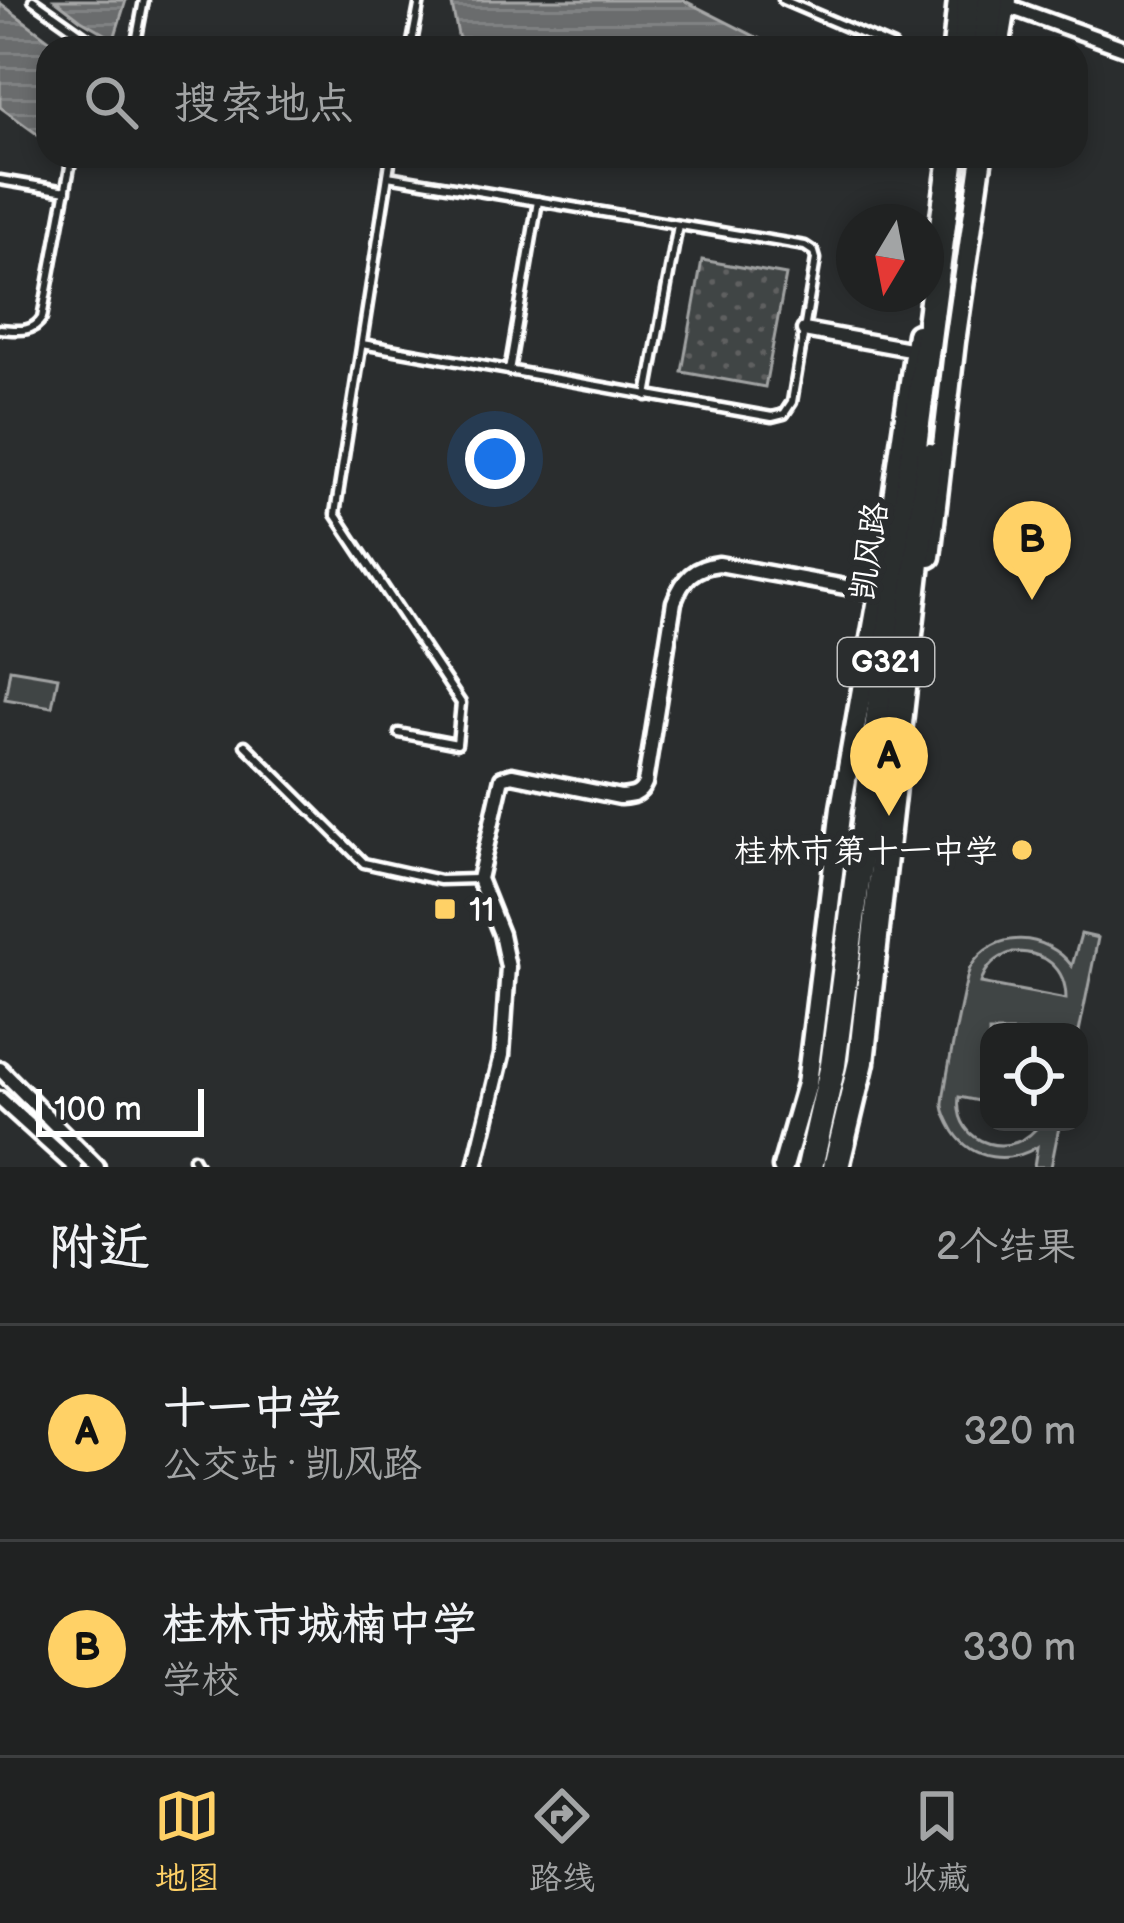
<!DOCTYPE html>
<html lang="zh">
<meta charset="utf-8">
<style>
:root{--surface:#202222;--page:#2d2f2f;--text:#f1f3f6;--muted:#a2a4a5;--line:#3d3f40;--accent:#ffd166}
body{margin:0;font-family:"Balsamiq Sans","LXGW WenKai TC",sans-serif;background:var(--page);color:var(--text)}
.controls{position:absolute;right:36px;bottom:36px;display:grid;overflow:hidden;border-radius:24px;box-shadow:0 6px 18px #0003}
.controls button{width:108px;height:108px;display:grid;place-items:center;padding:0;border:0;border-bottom:3px solid var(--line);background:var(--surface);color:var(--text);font:60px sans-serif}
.compass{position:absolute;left:836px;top:204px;width:108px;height:108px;border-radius:50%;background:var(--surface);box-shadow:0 6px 18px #0003;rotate:190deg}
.scale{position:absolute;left:36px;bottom:30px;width:168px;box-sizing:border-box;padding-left:12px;border:6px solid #fff;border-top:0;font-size:33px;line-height:42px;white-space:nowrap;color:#fff;-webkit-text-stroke:9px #2a2d2e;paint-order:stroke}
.you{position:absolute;left:495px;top:459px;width:42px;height:42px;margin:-30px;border:9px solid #fff;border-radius:50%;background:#1a73e8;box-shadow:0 0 0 18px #1a73e833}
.badge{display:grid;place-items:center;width:78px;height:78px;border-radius:50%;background:var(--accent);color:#111;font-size:39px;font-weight:700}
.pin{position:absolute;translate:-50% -99px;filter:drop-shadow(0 3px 6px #0008)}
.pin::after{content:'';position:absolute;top:63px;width:42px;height:36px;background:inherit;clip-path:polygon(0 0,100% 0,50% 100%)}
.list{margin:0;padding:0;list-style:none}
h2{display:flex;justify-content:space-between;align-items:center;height:156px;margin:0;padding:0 48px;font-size:51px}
h2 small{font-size:39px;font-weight:400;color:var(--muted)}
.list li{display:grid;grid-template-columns:78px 1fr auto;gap:36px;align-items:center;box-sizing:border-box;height:216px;padding:0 48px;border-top:3px solid var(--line)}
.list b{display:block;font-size:45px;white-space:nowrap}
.list p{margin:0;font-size:39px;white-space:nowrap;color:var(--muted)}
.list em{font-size:39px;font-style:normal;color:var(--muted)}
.icon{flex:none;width:66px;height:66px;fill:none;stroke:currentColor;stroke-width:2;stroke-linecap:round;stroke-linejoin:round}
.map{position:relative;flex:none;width:1124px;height:1167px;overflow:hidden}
.search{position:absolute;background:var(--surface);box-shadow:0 6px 18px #0003;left:36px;right:36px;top:36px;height:132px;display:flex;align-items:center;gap:30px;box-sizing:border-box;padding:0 42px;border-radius:36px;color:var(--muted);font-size:45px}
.sheet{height:588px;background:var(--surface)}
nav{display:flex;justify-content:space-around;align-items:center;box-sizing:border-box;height:168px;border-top:3px solid var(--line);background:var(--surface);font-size:33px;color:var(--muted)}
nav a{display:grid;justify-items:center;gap:6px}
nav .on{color:var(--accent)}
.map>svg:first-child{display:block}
</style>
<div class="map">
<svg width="1124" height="1167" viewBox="0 0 1124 1167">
<defs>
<pattern id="park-dots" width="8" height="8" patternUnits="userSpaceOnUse" patternTransform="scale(3)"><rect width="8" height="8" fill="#414445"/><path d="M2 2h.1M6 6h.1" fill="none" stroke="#5e6061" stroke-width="1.8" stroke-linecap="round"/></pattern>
<pattern id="water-rules" width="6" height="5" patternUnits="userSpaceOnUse" patternTransform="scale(3)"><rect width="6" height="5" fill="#6a6c6d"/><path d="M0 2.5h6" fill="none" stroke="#808283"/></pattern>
</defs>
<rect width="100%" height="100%" fill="#2a2d2e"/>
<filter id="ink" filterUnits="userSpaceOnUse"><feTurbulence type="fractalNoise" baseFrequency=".00833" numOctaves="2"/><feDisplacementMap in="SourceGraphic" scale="24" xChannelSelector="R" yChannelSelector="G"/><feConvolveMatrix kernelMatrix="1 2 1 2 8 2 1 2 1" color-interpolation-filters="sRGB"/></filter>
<g filter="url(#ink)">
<polygon fill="url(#park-dots)" stroke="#a0a2a2" stroke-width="3" points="702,260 786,275 765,387 682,372"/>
<g fill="#414445" stroke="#a0a2a2" stroke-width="3" fill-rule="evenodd">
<polygon points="10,669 58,677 52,707 5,699"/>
<path d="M1081,934L1098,938L1079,1032H989V1103L959,1097C953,1146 1015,1163 1041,1122H1060L1051,1167H1034L1037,1147C1009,1164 973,1161 954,1132C950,1125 944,1115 943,1106C942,1095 966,976 970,968C994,927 1047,933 1072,966ZM1013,952C1044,951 1066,967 1066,999L981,983C985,966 998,957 1013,952Z"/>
</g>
<g fill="url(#water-rules)" stroke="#a6a7a7" stroke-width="3">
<polygon points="55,0 126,0 114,39 81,20"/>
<polygon points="451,0 683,0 778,48 472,48 459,40"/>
<polygon points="0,3 60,48 48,48 48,142 0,107"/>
</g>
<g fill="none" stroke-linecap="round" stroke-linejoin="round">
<g stroke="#fff" stroke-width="15">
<g id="lane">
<polyline points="33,0 101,48"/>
<polyline points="783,0 893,47"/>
<polyline points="135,48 144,0"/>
<polyline points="411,48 420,0"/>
<polyline points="391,156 335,514 461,703 457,744 399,733"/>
<polyline points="0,180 66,191"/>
<path d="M0,329C16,330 32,334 42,318L72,156"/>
<polyline points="362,344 772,417 784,414 792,402 816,259 814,252 805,246 388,176"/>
<polyline points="509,371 538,201"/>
<polyline points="647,396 678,225"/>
<polyline points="245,745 364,863 440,880 476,879"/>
<polyline points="193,1158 198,1167"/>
</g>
</g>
<g stroke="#fff" stroke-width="21">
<g id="street">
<polyline points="1001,4 1124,48"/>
<polyline points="804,330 915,350"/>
<polyline points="0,1069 97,1167"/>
<polyline points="0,1099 75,1167"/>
<path d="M475,1167L502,1055L508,967L501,934L479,879L502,778L512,775L620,797C633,796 640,795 645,783L674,602C683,578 694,567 719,564L884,594"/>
</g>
</g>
<g stroke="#fff" stroke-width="27">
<g id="secondary">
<polyline points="953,48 958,0"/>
<polyline points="999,48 1007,0"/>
<polyline points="930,557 955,342 982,156"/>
<polyline points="783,1167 807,1084 841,808 879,593 917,334"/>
</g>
</g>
<g stroke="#fff" stroke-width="33">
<g id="highway">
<polyline points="966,48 970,0"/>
<polyline points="985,48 991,0"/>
<polyline points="810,1167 833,1065 952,156"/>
<polyline points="836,1167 861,1062 929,456"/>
</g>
</g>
<use href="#lane" stroke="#2a2d2e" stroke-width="6"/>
<use href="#street" stroke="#2a2d2e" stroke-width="12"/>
<use href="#secondary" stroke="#2a2d2e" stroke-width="18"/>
<use href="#highway" stroke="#2a2d2e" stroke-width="24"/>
<polyline stroke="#fff" stroke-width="3" stroke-dasharray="18 9" stroke-linecap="butt" points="0,1082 86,1167"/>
</g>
</g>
<g fill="#ffd166" stroke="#2a2d2e" stroke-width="4.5">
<circle cx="1022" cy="850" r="12"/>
<rect x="433" y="897" width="24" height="24" rx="6"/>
</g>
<g text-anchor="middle" stroke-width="12" stroke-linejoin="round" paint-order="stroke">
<rect fill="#2a2d2e" stroke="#bfc0c0" stroke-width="3" x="838" y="638" width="96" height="48" rx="9"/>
<g font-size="30" font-weight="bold" fill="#fff">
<text x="886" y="672">G321</text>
</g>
<g font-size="33" fill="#fff" stroke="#2a2d2e">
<text transform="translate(868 551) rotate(-82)" y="12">凯风路</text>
</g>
<g font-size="33" fill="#fff" stroke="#2a2d2e" text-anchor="end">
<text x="998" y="862">桂林市第十一中学</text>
<text x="469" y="921" text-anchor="start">11</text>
</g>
</g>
</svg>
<div class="controls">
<button><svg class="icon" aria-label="locate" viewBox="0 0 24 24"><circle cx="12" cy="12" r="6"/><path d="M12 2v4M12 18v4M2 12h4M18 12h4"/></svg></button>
</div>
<svg class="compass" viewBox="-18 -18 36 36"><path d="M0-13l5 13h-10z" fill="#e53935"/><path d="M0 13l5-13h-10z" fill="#a2a4a5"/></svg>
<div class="scale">100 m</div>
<div class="you"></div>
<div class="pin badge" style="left:889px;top:816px">A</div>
<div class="pin badge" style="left:1032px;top:600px">B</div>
<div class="search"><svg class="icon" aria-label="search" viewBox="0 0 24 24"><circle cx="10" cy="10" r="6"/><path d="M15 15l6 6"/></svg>搜索地点</div>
</div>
<section class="sheet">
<h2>附近<small>2个结果</small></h2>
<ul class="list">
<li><span class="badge">A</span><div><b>十一中学</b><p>公交站 · 凯风路</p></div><em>320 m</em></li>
<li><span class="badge">B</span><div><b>桂林市城楠中学</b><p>学校</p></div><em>330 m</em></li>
</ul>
</section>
<nav>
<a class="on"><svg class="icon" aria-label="map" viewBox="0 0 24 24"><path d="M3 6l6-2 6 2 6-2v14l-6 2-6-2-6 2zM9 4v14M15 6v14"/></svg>地图</a>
<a><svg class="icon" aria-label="directions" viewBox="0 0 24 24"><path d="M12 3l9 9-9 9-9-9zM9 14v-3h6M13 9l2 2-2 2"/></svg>路线</a>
<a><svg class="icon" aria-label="saved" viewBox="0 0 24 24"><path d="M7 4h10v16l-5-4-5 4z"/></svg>收藏</a>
</nav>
